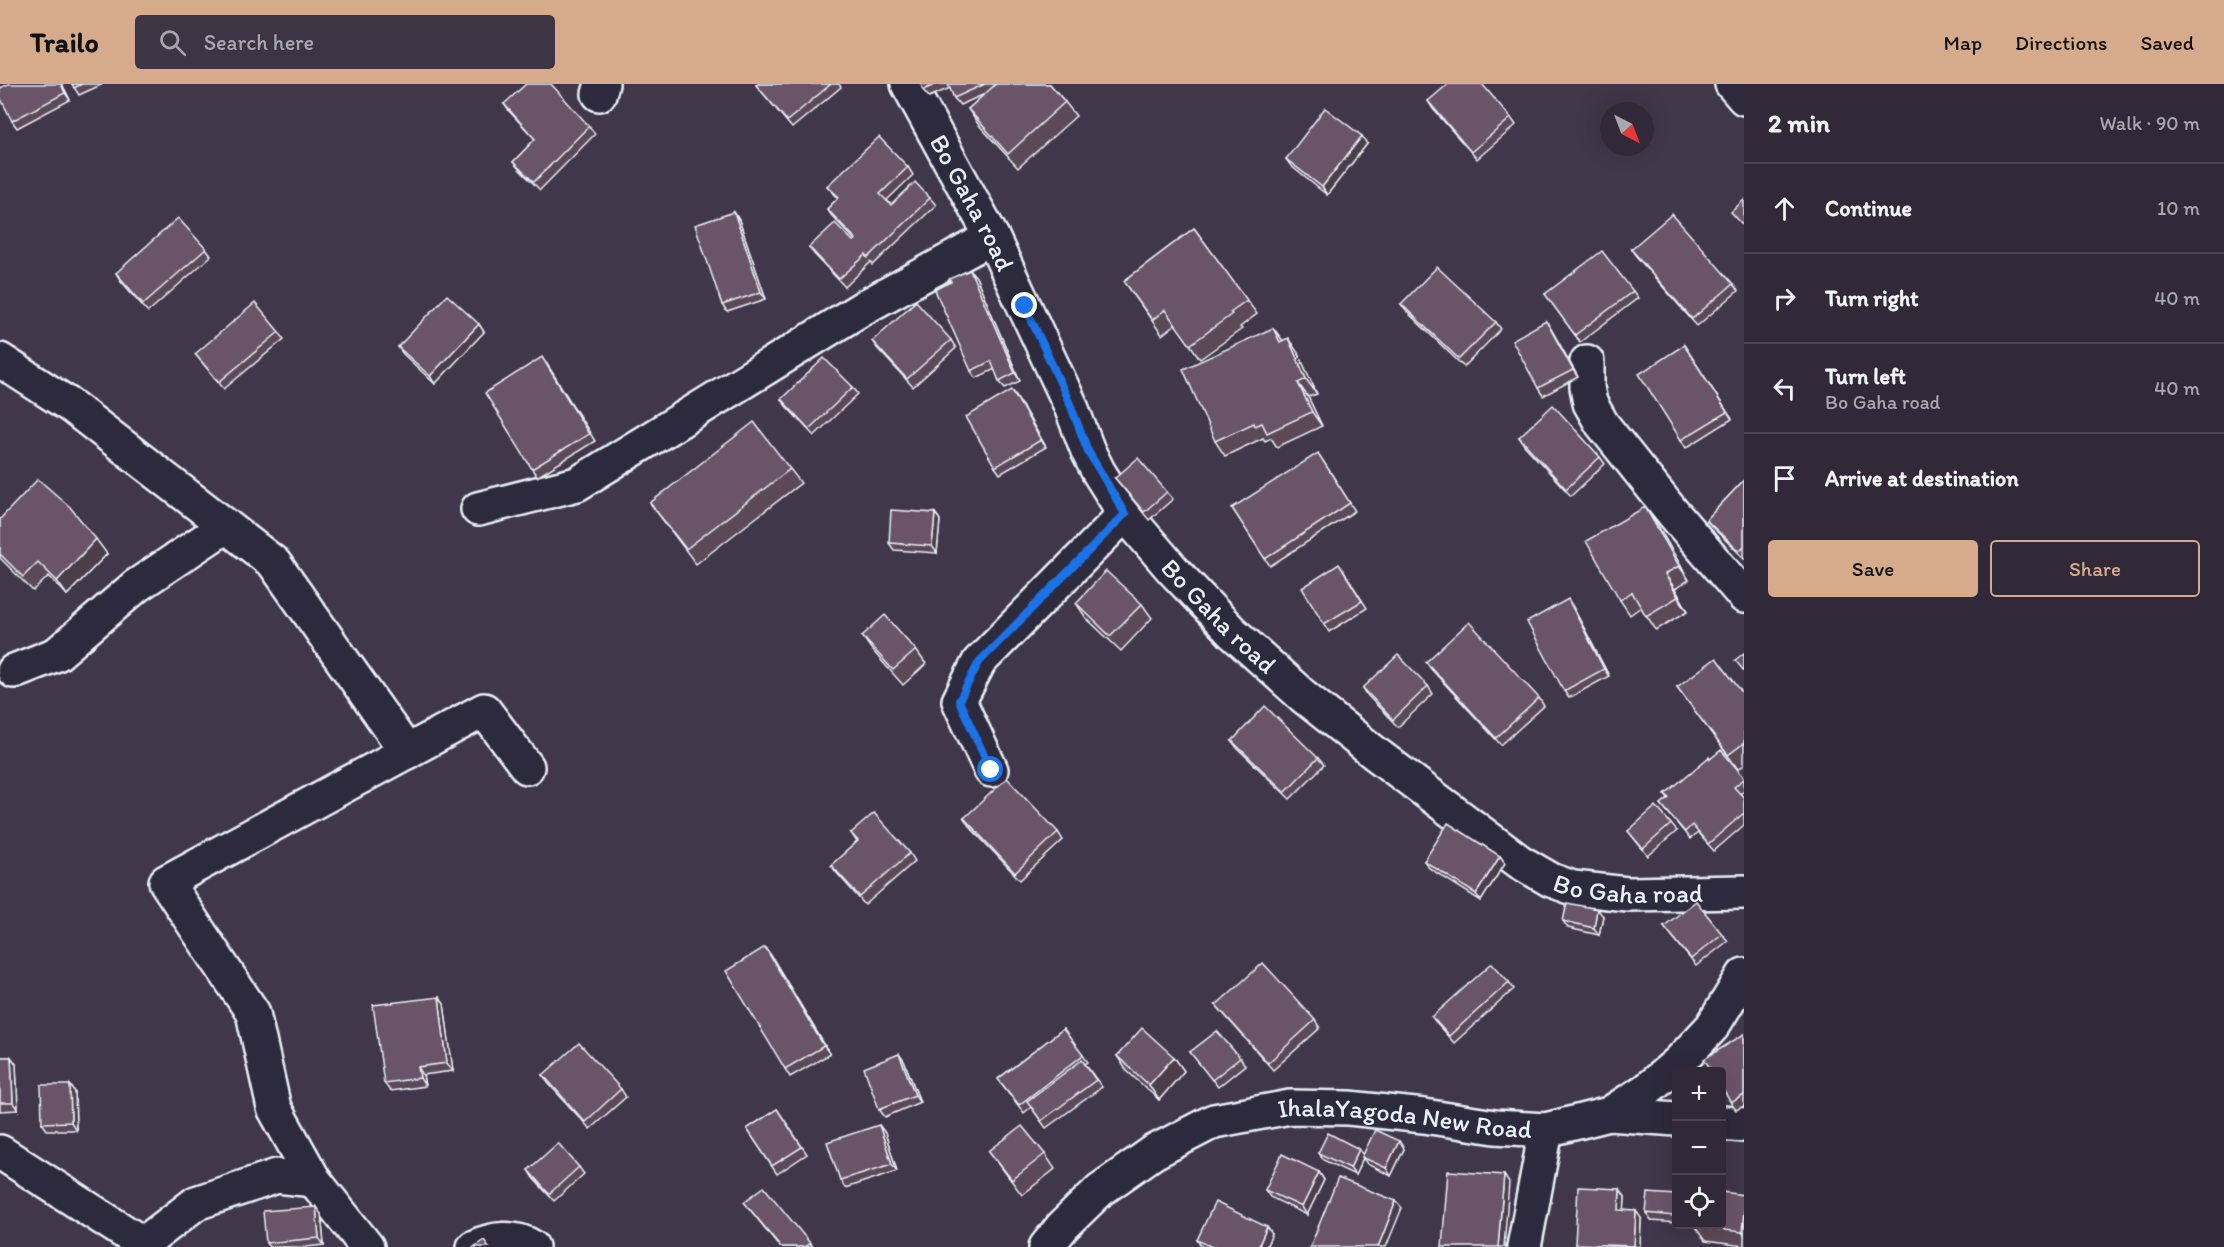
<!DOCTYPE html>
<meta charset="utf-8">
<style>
:root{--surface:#312938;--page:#3d3543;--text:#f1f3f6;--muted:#a8a6ae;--line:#4c4553;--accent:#d6ab8b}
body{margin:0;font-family:Itim,sans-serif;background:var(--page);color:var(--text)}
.controls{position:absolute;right:18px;bottom:18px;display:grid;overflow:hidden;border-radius:6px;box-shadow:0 6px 24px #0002}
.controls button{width:54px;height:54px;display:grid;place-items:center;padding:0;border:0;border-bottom:2px solid var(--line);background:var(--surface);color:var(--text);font:30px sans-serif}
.compass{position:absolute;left:1600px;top:18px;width:54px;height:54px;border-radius:50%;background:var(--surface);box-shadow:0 6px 24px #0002;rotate:138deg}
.stop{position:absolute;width:18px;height:18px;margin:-14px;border:4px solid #1a73e8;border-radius:50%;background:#fff}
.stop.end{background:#1a73e8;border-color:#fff;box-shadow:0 2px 6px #0008}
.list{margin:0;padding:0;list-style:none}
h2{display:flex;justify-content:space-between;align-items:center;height:78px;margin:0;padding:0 24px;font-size:26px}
h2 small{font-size:20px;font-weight:400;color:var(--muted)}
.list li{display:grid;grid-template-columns:39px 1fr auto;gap:18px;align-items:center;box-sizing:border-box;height:90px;padding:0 24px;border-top:2px solid var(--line)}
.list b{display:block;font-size:22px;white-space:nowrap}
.list p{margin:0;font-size:20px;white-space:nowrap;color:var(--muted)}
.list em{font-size:20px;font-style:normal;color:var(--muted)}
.actions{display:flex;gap:12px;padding:18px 24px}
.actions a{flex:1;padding:14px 0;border:2px solid var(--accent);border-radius:6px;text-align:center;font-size:21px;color:var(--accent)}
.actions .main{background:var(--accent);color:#111}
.icon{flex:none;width:33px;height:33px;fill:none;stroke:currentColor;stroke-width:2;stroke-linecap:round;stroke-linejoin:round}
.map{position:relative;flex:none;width:1744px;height:1163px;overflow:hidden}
header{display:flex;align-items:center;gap:36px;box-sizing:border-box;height:84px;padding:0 30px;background:var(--accent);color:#111}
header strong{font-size:28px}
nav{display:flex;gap:33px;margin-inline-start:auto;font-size:21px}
.search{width:420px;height:54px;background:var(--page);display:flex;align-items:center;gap:15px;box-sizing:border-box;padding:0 21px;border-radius:6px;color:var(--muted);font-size:22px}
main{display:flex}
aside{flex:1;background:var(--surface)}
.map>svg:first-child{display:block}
</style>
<header>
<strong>Trailo</strong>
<div class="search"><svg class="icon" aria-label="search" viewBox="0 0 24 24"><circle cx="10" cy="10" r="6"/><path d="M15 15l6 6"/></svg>Search here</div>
<nav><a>Map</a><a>Directions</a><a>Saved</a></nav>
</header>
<main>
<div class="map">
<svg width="1744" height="1163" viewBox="0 0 1744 1163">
<rect width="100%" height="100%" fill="#41374a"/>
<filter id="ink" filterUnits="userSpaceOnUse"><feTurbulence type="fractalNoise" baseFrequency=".0167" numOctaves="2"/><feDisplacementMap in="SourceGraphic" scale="12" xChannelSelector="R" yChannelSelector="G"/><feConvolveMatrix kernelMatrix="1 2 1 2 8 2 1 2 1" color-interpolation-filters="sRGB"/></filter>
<g filter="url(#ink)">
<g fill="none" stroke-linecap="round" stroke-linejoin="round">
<g stroke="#e8f1f8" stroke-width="38">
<g id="minor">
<path id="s1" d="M908,0L992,153L1070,320L1088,367L1098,387L1125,430L1173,486L1232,548L1303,612L1376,670L1520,778L1551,796L1573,804L1627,810L1744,808"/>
<polyline points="1732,0 1744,14"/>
<polyline points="599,10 602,0"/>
<polyline points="0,276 71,322 274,479 407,668"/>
<polyline points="1587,278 1587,303 1590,319 1602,340 1673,429 1744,512"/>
<polyline points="478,425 577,400 861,225 992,153"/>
<polyline points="14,587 57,570 136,502 226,442"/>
<polyline points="991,686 959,617 979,578 1125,430"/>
<polyline points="1609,1030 1676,1035"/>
<polyline points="1722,1039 1744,1041"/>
<polyline points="0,1068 143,1160"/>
<polyline points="141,1163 143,1160 196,1119 277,1092 314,1096"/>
<polyline points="367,1163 314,1096 274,1024 253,929 166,798 484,626 527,683"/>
<path d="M474,1163C492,1155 514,1151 532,1163"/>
<path id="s2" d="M1046,1163L1063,1142L1100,1106L1154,1068L1214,1037L1290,1023L1349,1024L1424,1032L1495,1043L1546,1046L1609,1030L1646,1006L1679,978L1712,943L1744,891"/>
<polyline points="1524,1163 1546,1046"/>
</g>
</g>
<use href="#minor" stroke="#2f2a3d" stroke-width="33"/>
</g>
<g fill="#5c4959" stroke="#e8f1f8" stroke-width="1.5">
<polygon points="62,0 70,16 17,44 12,37"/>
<polygon points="72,0 103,0 79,11"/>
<polygon points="758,0 839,0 841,3 792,44 762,8 756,1"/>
<polygon points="921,0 1050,0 1065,18 1076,32 1018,84 978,40 968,25 985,10 960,21 954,14 950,4 929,13 923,6"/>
<polygon points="1428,17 1511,34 1516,41 1477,75 1433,25"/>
<polygon points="504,20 589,42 595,50 540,106 519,85 513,78 535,55 509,27"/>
<polygon points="1367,60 1327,111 1291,82 1286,75"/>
<polygon points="908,83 913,91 887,116 891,121 930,114 936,121 873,181 871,178 845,203 814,170 809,163 853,157 855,156 832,132 827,125 838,114 827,102"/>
<polygon points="734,128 739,136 766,215 727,228 722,221"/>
<polygon points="1194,144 1257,230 1240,243 1242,245 1200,275 1176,240 1162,251 1124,197"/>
<polygon points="206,165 211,172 148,228 121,197 116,189"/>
<polygon points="1631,165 1733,200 1738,207 1697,242 1636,172"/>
<polygon points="976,193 1020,297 1005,304 999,297 995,285 976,294 971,287"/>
<polygon points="1633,207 1638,214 1580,258 1545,210"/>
<polygon points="1401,220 1496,238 1501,245 1464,283 1406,227"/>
<polygon points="479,240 484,248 435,300 403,270 398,263"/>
<polygon points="1273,244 1283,257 1298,269 1317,310 1308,313 1322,342 1277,363 1271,354 1265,357 1263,354 1225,372 1215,357"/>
<polygon points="1551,245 1578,293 1543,312 1538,304"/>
<polygon points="279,248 284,255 224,305 195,270"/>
<polygon points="951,256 956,264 913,303 877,264 872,257"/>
<polygon points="1684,261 1732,335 1686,364 1681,356"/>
<polygon points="547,280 595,357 537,393 532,385"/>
<polygon points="853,303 858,310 814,352 786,322 781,315"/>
<polygon points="1012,306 1046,363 1000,390 995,383"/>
<polygon points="1519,353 1600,373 1605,380 1571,412 1524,361"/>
<polygon points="1323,377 1355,427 1270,482 1232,424"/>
<polygon points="790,385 801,399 696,480 650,419"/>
<polygon points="1115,394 1167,408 1173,415 1149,436"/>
<polygon points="1744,396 1744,474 1712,443 1706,436"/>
<polygon points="935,429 940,436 937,469 894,466 889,459"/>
<polygon points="0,435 107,470 67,511 49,492 33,507 0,474"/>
<polygon points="1655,437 1689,496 1675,505 1688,527 1656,546 1641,523 1630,531 1620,516"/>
<polygon points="1344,488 1367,524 1329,548 1324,540"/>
<polygon points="1076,519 1142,520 1152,534 1121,567 1086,534"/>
<polygon points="1573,523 1609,592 1569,614 1564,607"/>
<polygon points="862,552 916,566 926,580 903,601 872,566"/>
<polygon points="1426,578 1539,614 1544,622 1501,661 1431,585"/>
<polygon points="1428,602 1433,610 1398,643 1368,612 1363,604"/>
<polygon points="1677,603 1744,611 1744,681 1738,685"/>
<polygon points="1232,657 1318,674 1324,681 1290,715 1237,664"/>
<polygon points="1710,675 1744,693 1744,706 1740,710 1744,714 1744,741 1714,767 1698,749 1690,755 1661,720 1668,714 1665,710"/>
<polygon points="964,734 1058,748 1063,756 1020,796 969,742"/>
<polygon points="1671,740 1677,747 1648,772 1628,747"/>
<polygon points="851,749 910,769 915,777 865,821 836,788 831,781 857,758"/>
<polygon points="1500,772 1505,779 1481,817 1429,784 1424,777"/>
<polygon points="1603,832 1599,851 1568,844 1563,837"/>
<polygon points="1664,842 1722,850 1728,857 1696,882"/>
<polygon points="770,870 830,970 790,993 785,985"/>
<polygon points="1509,898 1514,905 1454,959 1437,940 1432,933"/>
<polygon points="439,913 444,920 453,987 423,991 425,1002 390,1007 384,999"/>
<polygon points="1216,921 1315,936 1320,944 1273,986 1222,928"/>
<polygon points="1063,945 1088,978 1085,980 1102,1003 1046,1044 1031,1023 1024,1029 998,995"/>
<polygon points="1744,950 1744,1022 1736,1026 1731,1019"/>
<polygon points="1190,968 1240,974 1245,981 1218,1003"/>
<polygon points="899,970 904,977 920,1018 885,1033 879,1025"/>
<polygon points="1117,972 1174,973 1184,987 1159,1016 1127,987"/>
<polygon points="0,973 11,973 16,980 18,1026 0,1027"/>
<polygon points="543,991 621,1005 626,1013 590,1045 548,999"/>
<polygon points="70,1001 75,1008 76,1046 47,1046 42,1039"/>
<polygon points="777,1025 807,1070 777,1090 747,1045"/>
<polygon points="879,1041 885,1049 897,1087 845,1104 840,1096"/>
<polygon points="1399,1057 1404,1065 1391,1092 1367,1080 1363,1074 1355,1091 1323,1076 1318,1069 1359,1065 1363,1070"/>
<polygon points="989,1067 1045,1070 1055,1085 1022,1111"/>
<polygon points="579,1083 584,1090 554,1117 533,1094 528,1086"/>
<polygon points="1319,1088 1324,1096 1307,1131 1270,1113 1265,1106"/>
<polygon points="1676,1111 1677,1112 1677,1139 1652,1137 1646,1129"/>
<polygon points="1744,1111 1744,1162 1705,1157 1695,1143"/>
<polygon points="1625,1113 1624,1126 1641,1134 1640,1163 1577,1163 1575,1160"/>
<polygon points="744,1118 810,1159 813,1163 780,1163"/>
<polygon points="321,1130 324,1161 306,1163 269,1163 266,1159"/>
<polygon points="1272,1150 1266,1163 1202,1163 1197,1156"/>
</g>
<g fill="#4b3c49" stroke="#e8f1f8" stroke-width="1.5">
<polygon points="61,0 62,0 70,16 65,9"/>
<polygon points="1362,52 1367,60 1327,111 1322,103"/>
<polygon points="734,128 739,136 766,215 761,208"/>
<polygon points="970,186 976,193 1020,297 1015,289"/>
<polygon points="1546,237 1551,245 1578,293 1573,286"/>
<polygon points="479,240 484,248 435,300 430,292"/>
<polygon points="1273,244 1284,258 1280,258"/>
<polygon points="1288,254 1298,269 1317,310 1306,295"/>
<polygon points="1298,299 1308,313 1322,342 1312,328"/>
<polygon points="1012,306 1017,313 1046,363 1041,356"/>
<polygon points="1645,423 1655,437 1689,496 1679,482"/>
<polygon points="935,429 940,436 937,469 932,462"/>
<polygon points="96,455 107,470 67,511 57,497"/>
<polygon points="1665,490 1675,505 1688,527 1678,513"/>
<polygon points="1568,515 1573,523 1609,592 1604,585"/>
<polygon points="1500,772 1505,779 1481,817 1476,810"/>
<polygon points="1597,825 1603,832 1599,851 1594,844"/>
<polygon points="765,863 770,870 830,970 824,962"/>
<polygon points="439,913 444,920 453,987 447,979"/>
<polygon points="899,970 904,977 920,1018 915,1011"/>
<polygon points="11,973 16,980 18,1026 13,1019"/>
<polygon points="1174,973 1184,987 1159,1016 1149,1001"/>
<polygon points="418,983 423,991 425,1002 420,994"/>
<polygon points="70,1001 75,1008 76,1046 71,1038"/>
<polygon points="879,1041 885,1049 897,1087 892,1080"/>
<polygon points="1399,1057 1404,1065 1391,1092 1386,1084"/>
<polygon points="1359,1065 1364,1072 1362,1073 1363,1074 1355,1091 1350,1084"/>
<polygon points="1319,1088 1324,1096 1307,1131 1302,1123"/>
<polygon points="1504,1091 1509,1099 1504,1163 1498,1163"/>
<polygon points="1620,1105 1625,1113 1624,1134 1619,1126"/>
<polygon points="1676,1111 1677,1112 1677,1136 1674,1132"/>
<polygon points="1396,1117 1402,1124 1386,1163 1378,1163"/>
<polygon points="316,1123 321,1130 324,1161 319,1154"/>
<polygon points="1744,1126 1744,1151 1742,1148"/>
<polygon points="1636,1127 1641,1134 1640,1163 1634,1162"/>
<polygon points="1267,1143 1272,1150 1266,1163 1258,1163"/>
</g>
<g fill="#6b5568" stroke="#e8f1f8" stroke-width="1.5">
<polygon points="8,0 61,0 65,9 12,37 0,13 0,4"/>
<polygon points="72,0 82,0 74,4"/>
<polygon points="526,0 551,0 589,42 534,98 513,78 535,55 504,20"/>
<polygon points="758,0 831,0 787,37 756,1"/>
<polygon points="921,0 937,0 923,6"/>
<polygon points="948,0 985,0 954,14"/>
<polygon points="996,0 1050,0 1065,18 1008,70 968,25"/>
<polygon points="1448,0 1482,0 1511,34 1471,68 1428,17"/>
<polygon points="1325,24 1362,52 1322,103 1286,75"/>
<polygon points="879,53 908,83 880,110 891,121 915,98 930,114 868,174 866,171 839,195 809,163 835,139 853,157 856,155 827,125 839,113 827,102"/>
<polygon points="1744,116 1744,142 1731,128"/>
<polygon points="734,128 761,208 722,221 695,141"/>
<polygon points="1672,130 1733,200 1692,235 1631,165"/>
<polygon points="178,134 206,165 143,220 116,189"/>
<polygon points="1194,144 1247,216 1230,228 1232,230 1190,261 1165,226 1152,236 1124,197"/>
<polygon points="1602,167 1633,207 1575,251 1545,210"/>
<polygon points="1437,183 1496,238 1459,275 1401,220"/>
<polygon points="970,186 1015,289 999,297 991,277 971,287 935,206 951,198 949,195"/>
<polygon points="447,211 479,240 430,292 398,263"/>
<polygon points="916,217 951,256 907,295 872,257"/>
<polygon points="255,219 279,248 219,298 195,270"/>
<polygon points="1546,237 1573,286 1538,304 1512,256"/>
<polygon points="1273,244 1280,258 1288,254 1306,295 1298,299 1312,328 1267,349 1262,339 1255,342 1254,339 1215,357 1183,285"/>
<polygon points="1684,261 1727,328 1681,356 1639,290"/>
<polygon points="542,273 589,350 532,385 485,309"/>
<polygon points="824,274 853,303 809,345 781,315"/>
<polygon points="1012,306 1041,356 995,383 966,333"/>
<polygon points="1553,321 1600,373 1566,405 1519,353"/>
<polygon points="754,338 790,385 686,465 650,419"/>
<polygon points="1318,369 1350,419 1265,475 1232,424"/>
<polygon points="1138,374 1167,408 1144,428 1115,394"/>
<polygon points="38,395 70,423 96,455 57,497 38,478 23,493 0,470 0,435"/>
<polygon points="1744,396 1744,462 1739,467 1706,436"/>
<polygon points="1645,423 1679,482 1665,490 1678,513 1646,532 1632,508 1620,516 1586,457"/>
<polygon points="891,426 935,429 932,462 889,459"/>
<polygon points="1339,480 1362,517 1324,540 1302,504"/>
<polygon points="1106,487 1142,520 1110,552 1076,519"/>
<polygon points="1568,515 1604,585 1564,607 1527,538"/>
<polygon points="885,531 916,566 893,586 862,552"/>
<polygon points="1469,538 1539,614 1496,654 1426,578"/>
<polygon points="1744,569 1744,587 1735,576"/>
<polygon points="1398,571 1428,602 1393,636 1363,604"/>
<polygon points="1716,574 1744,611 1744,659 1728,671 1677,603"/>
<polygon points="1265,622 1318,674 1285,708 1232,657"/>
<polygon points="1721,666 1744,693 1744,695 1734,703 1744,714 1744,729 1708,760 1692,741 1685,748 1661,720 1669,714 1665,710 1709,673 1710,675"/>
<polygon points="1007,694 1058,748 1015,789 964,734"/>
<polygon points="1656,722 1671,740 1643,765 1628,747"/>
<polygon points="874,729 910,769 860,813 831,781 858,757 851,749"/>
<polygon points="1448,739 1500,772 1476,810 1424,777"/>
<polygon points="1696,817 1722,850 1691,875 1664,842"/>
<polygon points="1567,819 1597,825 1594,844 1563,837"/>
<polygon points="765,863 824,962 785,985 726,887"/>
<polygon points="1263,879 1315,936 1268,979 1216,921"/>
<polygon points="1492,879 1509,898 1449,952 1432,933"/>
<polygon points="439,913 447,979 418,983 420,994 384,999 373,921"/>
<polygon points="1142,944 1174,973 1149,1001 1117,972"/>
<polygon points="1063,945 1083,971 1019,1021 998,995"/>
<polygon points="1217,947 1240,974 1212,996 1190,968"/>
<polygon points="1744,950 1744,1011 1731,1019 1722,1004 1722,987 1712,987 1704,975"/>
<polygon points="579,959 621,1005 585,1038 543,991"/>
<polygon points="899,970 915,1011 879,1025 864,984"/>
<polygon points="0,973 11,973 13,1019 0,1019"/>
<polygon points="1082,976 1096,996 1041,1037 1027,1017"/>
<polygon points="41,1001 70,1001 71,1038 42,1039"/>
<polygon points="777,1025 802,1063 772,1082 747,1045"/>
<polygon points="879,1041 892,1080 840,1096 827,1058"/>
<polygon points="1022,1042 1045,1070 1012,1096 989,1067"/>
<polygon points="1375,1046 1399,1057 1386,1084 1362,1073"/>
<polygon points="1328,1049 1359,1065 1350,1084 1318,1069"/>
<polygon points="558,1059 579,1083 549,1110 528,1086"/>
<polygon points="1282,1070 1319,1088 1302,1123 1265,1106"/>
<polygon points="1448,1087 1504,1091 1498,1163 1442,1163"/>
<polygon points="1338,1094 1396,1117 1378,1163 1310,1163"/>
<polygon points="764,1103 810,1159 804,1163 781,1163 744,1118"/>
<polygon points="1578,1103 1620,1105 1619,1126 1636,1127 1634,1162 1575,1160"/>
<polygon points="1722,1108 1744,1111 1744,1126 1742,1148 1695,1143 1695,1140 1722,1140"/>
<polygon points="1648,1109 1676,1111 1674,1132 1646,1129"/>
<polygon points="1215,1118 1267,1143 1258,1163 1212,1163 1197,1156"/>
<polygon points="316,1123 319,1154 266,1159 263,1127"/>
<polygon points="484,1156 489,1163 474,1163"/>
</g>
</g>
<g fill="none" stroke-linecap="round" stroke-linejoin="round" filter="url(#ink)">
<polyline stroke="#1a73e8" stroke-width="8" points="991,686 959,617 979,578 1125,430 1088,367 1070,320 1025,222"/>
</g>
<g text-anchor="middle" stroke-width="5" stroke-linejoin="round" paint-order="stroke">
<g font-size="26" fill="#e8f1f8" stroke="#2f2a3d">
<text dy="9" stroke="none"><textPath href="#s1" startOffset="135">Bo Gaha road</textPath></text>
<text dy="9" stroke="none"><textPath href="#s1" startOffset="621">Bo Gaha road</textPath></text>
<text dy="9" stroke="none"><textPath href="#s1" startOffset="1125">Bo Gaha road</textPath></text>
<text dy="9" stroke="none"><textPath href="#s2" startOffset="405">IhalaYagoda New Road</textPath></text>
</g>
</g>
</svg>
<div class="controls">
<button>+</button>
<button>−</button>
<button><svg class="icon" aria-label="locate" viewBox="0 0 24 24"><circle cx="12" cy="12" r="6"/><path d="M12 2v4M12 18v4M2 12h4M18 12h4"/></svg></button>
</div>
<svg class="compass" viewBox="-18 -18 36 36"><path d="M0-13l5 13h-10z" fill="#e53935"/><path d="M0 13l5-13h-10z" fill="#a8a6ae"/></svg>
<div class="stop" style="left:991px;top:686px"></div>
<div class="stop end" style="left:1025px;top:222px"></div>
</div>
<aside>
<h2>2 min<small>Walk · 90 m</small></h2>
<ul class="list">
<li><svg class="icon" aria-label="ahead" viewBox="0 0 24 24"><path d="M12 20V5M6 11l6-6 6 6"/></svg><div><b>Continue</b></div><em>10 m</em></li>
<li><svg class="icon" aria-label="right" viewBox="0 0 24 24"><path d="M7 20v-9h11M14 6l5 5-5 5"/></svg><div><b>Turn right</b></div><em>40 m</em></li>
<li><svg class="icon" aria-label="left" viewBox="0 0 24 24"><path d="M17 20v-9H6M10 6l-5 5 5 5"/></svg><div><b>Turn left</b><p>Bo Gaha road</p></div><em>40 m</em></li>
<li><svg class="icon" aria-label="arrive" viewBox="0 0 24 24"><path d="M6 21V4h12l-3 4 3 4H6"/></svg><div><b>Arrive at destination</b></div></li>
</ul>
<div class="actions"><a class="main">Save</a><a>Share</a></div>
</aside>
</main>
